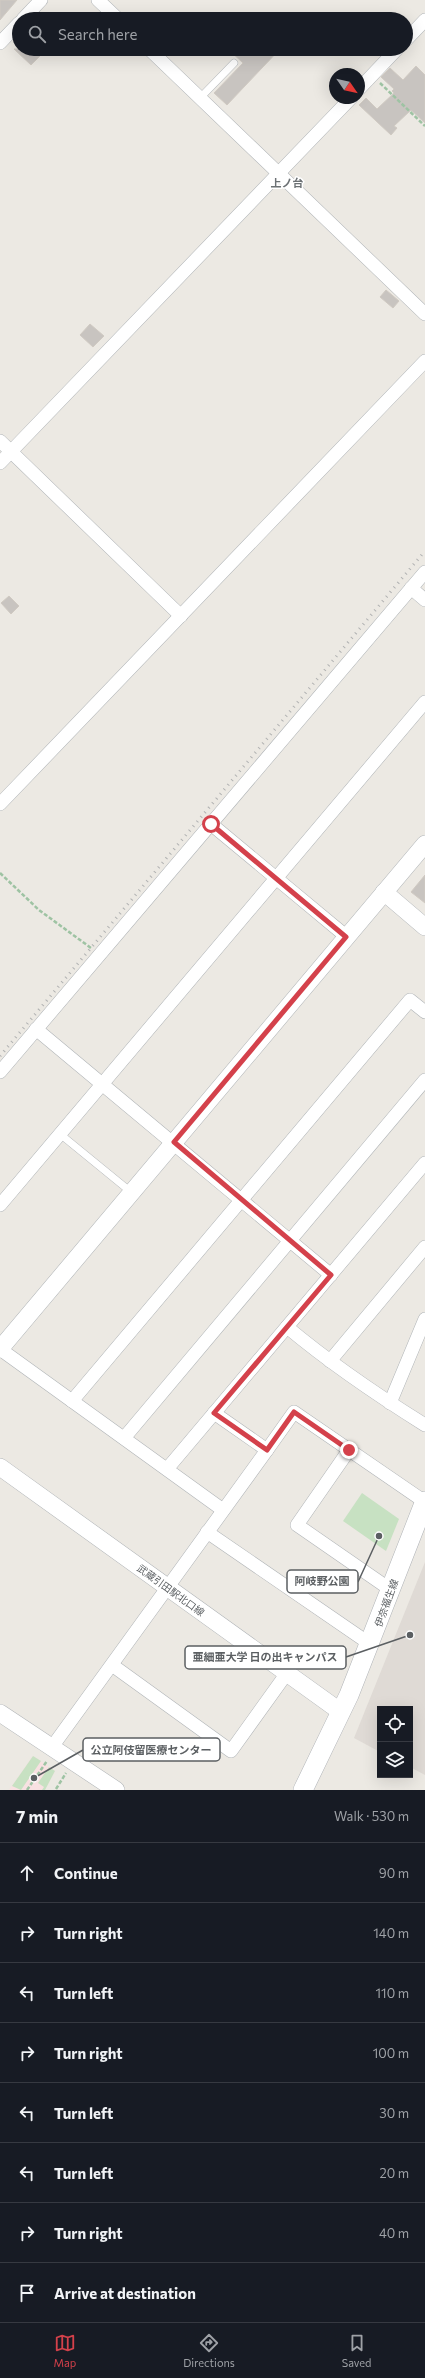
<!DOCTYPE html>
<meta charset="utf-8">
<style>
:root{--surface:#171b24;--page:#242831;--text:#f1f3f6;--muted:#9ea1a6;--line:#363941;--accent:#d4414b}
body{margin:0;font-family:Commissioner,"Noto Sans JP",sans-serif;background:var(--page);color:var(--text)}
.controls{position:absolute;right:12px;bottom:12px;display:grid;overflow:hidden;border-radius:0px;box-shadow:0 4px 16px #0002}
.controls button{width:36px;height:36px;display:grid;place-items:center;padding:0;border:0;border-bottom:1px solid var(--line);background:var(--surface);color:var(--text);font:20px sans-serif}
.compass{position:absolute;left:329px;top:68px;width:36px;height:36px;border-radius:50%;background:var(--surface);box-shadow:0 4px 16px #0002;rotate:124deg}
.stop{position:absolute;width:12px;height:12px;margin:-9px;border:3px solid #d4414b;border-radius:50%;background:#fff}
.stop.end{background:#d4414b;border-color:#fff;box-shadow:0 1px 4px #0008}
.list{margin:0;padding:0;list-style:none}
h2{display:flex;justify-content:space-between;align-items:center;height:52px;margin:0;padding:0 16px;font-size:17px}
h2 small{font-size:13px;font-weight:400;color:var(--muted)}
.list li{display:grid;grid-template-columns:26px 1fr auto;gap:12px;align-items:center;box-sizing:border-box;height:60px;padding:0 16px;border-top:1px solid var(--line)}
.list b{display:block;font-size:15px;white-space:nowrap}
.list em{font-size:13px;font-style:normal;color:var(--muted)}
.icon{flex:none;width:22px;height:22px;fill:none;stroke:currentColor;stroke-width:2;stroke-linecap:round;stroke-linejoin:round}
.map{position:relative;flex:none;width:425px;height:1790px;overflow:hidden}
.search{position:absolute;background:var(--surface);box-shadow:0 4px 16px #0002;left:12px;right:12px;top:12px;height:44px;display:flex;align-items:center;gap:10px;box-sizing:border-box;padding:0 14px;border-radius:22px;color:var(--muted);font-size:15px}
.sheet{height:532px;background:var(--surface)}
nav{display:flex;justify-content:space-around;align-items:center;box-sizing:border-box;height:56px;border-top:1px solid var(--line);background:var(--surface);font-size:11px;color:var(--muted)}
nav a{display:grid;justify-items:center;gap:2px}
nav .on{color:var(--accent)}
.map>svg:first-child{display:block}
</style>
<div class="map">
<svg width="425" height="1790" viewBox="0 0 425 1790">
<rect width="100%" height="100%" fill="#ece9e3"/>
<polygon fill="#dfdad5" points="425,1562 425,1775 410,1767 410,1709 380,1709 380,1752 354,1738"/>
<polygon fill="#f8e1e2" points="33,1756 55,1771 45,1790 9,1790"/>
<g fill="#c7e1c2">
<polygon points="362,1493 399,1519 386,1551 343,1521"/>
<polygon points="33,1756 41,1761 21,1790 12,1786"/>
<polygon points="49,1767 55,1771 45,1790 42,1790 44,1787 38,1783"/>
</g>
<g fill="#c8c4c0" stroke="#d0cac2">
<polygon points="0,0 17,0 0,20"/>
<polygon points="14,49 47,49 31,65"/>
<polygon points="228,49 280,49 227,105 214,93 243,63"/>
<polygon points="416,66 425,75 425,123 411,110 394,126 397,128 391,135 359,105 366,98 377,109 394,93 392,91 394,89 381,77 390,68 403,80"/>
<polygon points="386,290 399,301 393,308 380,297"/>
<polygon points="90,324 104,336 93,347 80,335"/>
<polygon points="9,596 19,606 11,614 1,603"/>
<polygon points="425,875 425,903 411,892"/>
</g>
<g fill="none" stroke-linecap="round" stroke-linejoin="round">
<g stroke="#b0b4b7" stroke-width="8">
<g id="service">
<polyline points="200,98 234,63"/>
<polyline points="60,1134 131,1192"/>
</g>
</g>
<g stroke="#b0b4b7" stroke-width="14">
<g id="minor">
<polyline points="98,0 118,19"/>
<polyline points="23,19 41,0"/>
<polyline points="406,40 425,20"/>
<polyline points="0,43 19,23"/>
<polyline points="149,49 425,314"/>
<polyline points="359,89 397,49"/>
<polyline points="0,441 181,616"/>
<polyline points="0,463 351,98"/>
<polyline points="411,588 425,600"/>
<polyline points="0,804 425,361"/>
<polyline points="211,824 347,937"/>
<polyline points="36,1029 331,1275"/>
<polyline points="0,1072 425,572"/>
<polyline points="0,1205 425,702"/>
<path d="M287,1327C330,1363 377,1395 425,1425"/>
<polyline points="0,1349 223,1510"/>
<polyline points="330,1361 425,1247"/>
<polyline points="72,1401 410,1000 425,1012"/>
<polyline points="390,1403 425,1319"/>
<polyline points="124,1438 425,1080"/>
<polyline points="267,1450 294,1412 425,1502"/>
<polyline points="349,1450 297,1525 391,1590"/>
<polyline points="167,1469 425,1163"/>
<polyline points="207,1532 370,1644"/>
<polyline points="112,1665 231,1751 287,1673"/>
<polyline points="52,1747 267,1450 214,1413"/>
</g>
</g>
<g stroke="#b0b4b7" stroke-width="18">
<g id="tertiary">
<polyline points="384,892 425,927"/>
<polyline points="0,1349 425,844"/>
<polyline points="0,1467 341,1712"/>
<polyline points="0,1713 116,1790"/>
</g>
</g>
<g stroke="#b0b3b7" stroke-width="20">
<polyline id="secondary" points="303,1790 349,1695 425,1501"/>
</g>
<g stroke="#9ec3a3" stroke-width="2.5" stroke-dasharray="4 2" stroke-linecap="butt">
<polyline points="380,83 425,126"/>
<polyline points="0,873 39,910 91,948"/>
<polyline points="56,1789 66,1773"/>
<polyline points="27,1790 47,1761"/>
</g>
<use href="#service" stroke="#fff" stroke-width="7"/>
<use href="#minor" stroke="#fff" stroke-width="13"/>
<use href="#tertiary" stroke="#fff" stroke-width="17"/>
<use href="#secondary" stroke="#fff" stroke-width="19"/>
<polyline stroke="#b1b2b2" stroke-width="3" stroke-dasharray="1 5" stroke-linecap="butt" points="0,1056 425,551"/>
</g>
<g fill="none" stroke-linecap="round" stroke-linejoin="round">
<polyline stroke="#d4414b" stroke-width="5" points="211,824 346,937 174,1142 331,1275 214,1413 267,1450 294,1412 349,1450"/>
</g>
<g text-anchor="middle" stroke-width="3" stroke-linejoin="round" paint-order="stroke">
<g font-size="10" fill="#5b5f62" stroke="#fff">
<text transform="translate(171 1590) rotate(36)" y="4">武蔵引田駅北口線</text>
<text transform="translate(386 1603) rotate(-70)" y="4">伊奈福生線</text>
</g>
<g font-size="11" font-weight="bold" fill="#6c7174" stroke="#fff">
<text x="287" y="187">上ノ台</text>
</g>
</g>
<path fill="none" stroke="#5b5f62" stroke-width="1.5" d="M379 1536L358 1582M410 1635L346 1657M34 1778L83 1750"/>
<g fill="#5b5f62" stroke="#fff" stroke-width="1.5">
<circle cx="379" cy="1536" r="4"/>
<circle cx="410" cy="1635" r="4"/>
<circle cx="34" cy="1778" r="4"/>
</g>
<g fill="#fff" stroke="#5b5f62" stroke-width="1.5">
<rect x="287" y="1570" width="71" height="23" rx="4"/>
<rect x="185" y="1646" width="161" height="23" rx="4"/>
<rect x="83" y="1738" width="137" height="23" rx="4"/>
</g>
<g font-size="11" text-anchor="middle" font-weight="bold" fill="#5b5f62">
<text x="322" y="1585">阿岐野公園</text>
<text x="265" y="1661">亜細亜大学 日の出キャンパス</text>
<text x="151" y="1754">公立阿伎留医療センター</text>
</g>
</svg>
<div class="controls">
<button><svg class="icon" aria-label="locate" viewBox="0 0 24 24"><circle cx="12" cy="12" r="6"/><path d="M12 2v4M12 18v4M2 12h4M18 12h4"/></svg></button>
<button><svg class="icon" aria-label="layers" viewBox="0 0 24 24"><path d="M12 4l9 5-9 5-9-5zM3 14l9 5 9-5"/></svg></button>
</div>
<svg class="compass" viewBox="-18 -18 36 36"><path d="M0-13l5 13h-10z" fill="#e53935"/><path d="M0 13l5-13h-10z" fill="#9ea1a6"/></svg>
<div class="stop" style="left:211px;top:824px"></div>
<div class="stop end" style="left:349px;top:1450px"></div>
<div class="search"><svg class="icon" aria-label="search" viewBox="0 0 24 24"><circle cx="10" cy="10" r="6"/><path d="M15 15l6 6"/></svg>Search here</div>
</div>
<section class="sheet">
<h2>7 min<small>Walk · 530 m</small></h2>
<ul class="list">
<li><svg class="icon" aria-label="ahead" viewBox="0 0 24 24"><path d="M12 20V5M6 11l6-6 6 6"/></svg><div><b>Continue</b></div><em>90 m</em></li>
<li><svg class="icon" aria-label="right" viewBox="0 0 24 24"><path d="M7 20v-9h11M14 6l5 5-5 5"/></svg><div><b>Turn right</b></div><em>140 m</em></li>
<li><svg class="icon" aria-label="left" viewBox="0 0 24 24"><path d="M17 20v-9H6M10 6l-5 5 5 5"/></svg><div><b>Turn left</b></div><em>110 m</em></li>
<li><svg class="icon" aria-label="right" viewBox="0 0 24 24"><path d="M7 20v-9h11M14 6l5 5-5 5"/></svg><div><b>Turn right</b></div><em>100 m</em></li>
<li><svg class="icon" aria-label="left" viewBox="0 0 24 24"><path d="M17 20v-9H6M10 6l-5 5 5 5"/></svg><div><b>Turn left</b></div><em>30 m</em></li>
<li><svg class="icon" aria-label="left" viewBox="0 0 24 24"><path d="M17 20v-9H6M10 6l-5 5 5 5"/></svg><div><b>Turn left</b></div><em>20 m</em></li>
<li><svg class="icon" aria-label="right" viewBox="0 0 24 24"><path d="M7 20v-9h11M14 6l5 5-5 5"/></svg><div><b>Turn right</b></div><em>40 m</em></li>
<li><svg class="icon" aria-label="arrive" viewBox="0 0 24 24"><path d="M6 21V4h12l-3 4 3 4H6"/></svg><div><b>Arrive at destination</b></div></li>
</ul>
</section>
<nav>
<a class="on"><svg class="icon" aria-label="map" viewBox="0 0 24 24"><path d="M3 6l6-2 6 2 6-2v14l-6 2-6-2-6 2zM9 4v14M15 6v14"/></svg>Map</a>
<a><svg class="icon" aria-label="directions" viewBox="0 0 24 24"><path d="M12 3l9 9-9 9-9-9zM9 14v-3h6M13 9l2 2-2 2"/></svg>Directions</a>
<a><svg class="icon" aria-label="saved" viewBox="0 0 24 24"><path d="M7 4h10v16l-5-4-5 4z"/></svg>Saved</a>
</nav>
